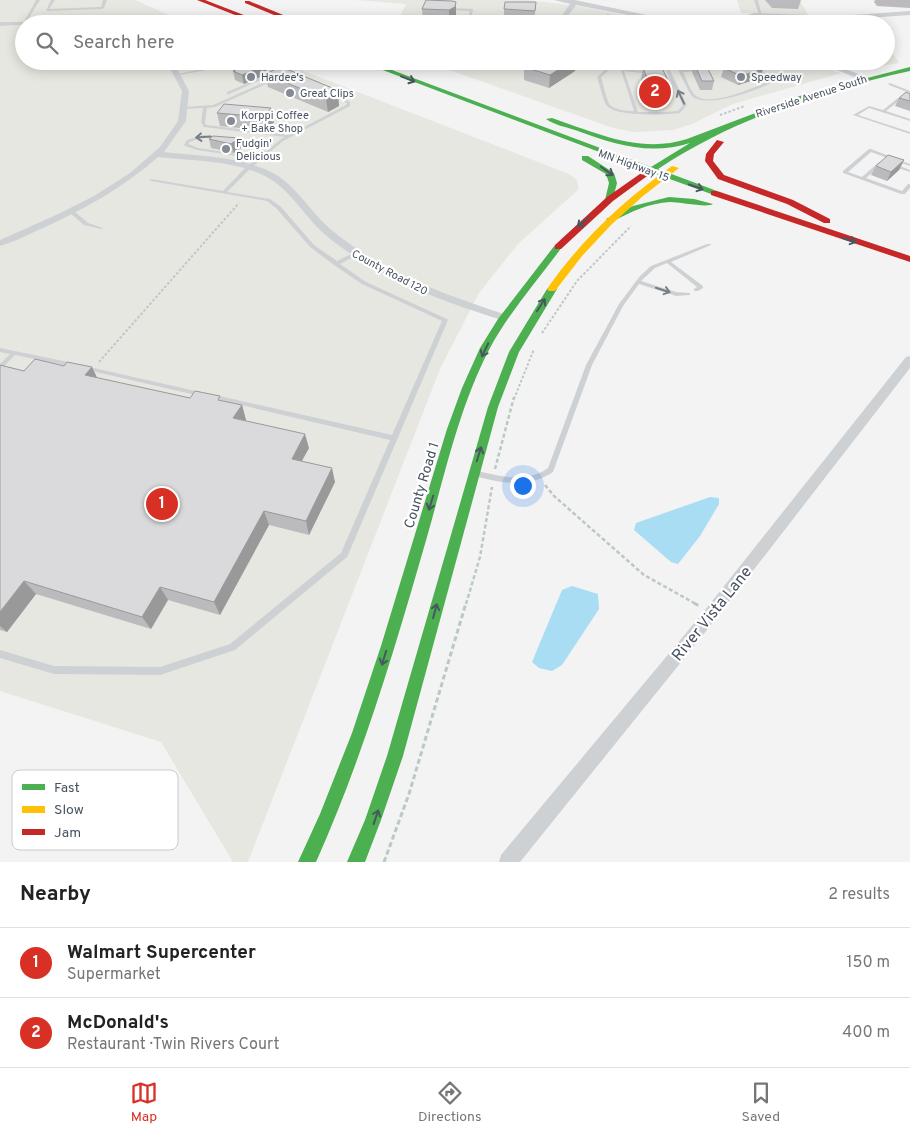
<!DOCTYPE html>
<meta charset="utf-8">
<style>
:root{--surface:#fff;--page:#f6f6f6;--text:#222;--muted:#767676;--line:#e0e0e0;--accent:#d93025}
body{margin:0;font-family:Overpass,sans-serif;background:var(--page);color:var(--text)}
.you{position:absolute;left:522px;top:485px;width:18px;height:18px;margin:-12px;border:4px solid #fff;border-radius:50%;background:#1a73e8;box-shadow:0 0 0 8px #1a73e833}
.badge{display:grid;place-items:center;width:32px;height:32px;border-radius:50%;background:var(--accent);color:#fff;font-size:16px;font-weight:700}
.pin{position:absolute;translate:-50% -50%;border:2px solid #fff;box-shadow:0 1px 5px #0006}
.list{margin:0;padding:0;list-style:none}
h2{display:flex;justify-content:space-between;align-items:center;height:65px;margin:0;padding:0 20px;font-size:21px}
h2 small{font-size:16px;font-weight:400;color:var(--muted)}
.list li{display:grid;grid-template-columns:32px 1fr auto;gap:15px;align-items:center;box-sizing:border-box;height:70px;padding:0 20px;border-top:1px solid var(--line)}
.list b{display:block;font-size:19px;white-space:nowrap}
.list p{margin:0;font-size:16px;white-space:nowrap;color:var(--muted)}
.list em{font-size:16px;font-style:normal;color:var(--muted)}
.icon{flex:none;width:28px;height:28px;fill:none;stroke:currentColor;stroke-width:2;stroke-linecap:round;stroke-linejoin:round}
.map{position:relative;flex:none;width:910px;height:862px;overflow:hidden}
.search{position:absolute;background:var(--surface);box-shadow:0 2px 12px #0003;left:15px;right:15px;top:15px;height:55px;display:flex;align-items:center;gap:12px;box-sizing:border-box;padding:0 18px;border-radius:28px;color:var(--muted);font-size:19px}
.sheet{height:205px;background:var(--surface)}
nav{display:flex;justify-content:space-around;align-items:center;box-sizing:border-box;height:70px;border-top:1px solid var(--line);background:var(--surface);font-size:14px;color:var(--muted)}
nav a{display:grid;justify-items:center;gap:2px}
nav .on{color:var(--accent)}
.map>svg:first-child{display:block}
</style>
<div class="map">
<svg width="910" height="862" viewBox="0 0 910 862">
<rect width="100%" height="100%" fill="#f3f3f3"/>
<g fill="#e7e7e1">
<polygon points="0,0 135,0 189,24 24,24 24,61 278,61 569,174 577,180 579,189 518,244 479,293 440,369 248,862 233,862 161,742 0,691"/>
<polygon points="358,0 526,0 579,6 669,24 396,24 406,4"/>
<polygon points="737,0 800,0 808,15 741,13"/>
<polygon points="752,18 873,22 874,24 744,24"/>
<polygon points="886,43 899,63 855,70 826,61 886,61"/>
<polygon points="424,61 804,61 841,73 733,104 692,124 673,130 634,132 613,128"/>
</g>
<g fill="#a8ddf4">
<polygon points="710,497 719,498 719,504 700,536 678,564 671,562 634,530 636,523"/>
<polygon points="572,586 598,594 599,609 562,665 552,671 539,668 532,662 562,590"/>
</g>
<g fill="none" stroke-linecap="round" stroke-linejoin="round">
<polyline stroke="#bbc8c5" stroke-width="1" stroke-dasharray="2 1" stroke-linecap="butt" points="42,21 75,24"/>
<g stroke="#bbc8c5" stroke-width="2" stroke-dasharray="2.5 2" stroke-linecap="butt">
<polyline points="720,115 745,106"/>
<polyline points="542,333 577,281 631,226"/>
<polyline points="99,362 239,203"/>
<polyline points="514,399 534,349"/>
</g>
<g stroke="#bbc8c5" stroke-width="2.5" stroke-dasharray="4 2.5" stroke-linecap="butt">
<polyline points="495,469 514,397"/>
<polyline points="545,485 554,496 644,575 696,604"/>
<polyline points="466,604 480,557 492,487"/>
</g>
<g stroke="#bbc8c5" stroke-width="3" stroke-dasharray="5 3" stroke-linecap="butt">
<polyline points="694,603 699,606"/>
<polyline points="384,862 409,794 466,603"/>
</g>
<g fill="#ced1d4" fill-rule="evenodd">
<polygon points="36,0 40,0 25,24 23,24"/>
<polygon points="51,0 55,0 49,9 101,7 103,0 107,0 104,8 102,9 46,11"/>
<polygon points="754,0 758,0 762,16 759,15"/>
<polygon points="449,8 473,9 470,24 466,24 470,11 448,10"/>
<polygon points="798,15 800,16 803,24 800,24 796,16"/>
<polygon points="848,16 850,16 855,24 852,24"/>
<polygon points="597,23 600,24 596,24"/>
<polygon points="196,61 200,61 201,62 199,63"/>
<polygon points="253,61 258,61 279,72 229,94 227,94 227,92 274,72"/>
<path d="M615,61H619L612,67L651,72L653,73L651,74L624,71L638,112H663L678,111L683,105L663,64L665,63L667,64L687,105L680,113C666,115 618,117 607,106C604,103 599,83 597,77ZM610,69L621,70L634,111C627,111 615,110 610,105C607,101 603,83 601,77Z"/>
<path d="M723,61H729L745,67L743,68L730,64L703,71L683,72C687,79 689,88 694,94C707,109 752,88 767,82L764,75L754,72V70H755L766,73L771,83C756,91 708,108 693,97C688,92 679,71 675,63L678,62L682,70L703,69L726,63Z"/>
<polygon points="206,68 207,68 207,70 180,75 178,74"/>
<polygon points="274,78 276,79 275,80 215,107 207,108 205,122 206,125 289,135 346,105 347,103 329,94 329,92 331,92 350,102 350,106 283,141 251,168 227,192 270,199 281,207 314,245 337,261 353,253 357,253 357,255 340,264 366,282 447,319 448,320 348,555 347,557 235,650 160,675 54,674 0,658 0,650 54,666 160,667 230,644 341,553 390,440 215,399 212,397 215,395 392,435 442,321 362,284 334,265 310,247 277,209 267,201 151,181 149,180 151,179 223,191 247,166 256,159 197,150 185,146 184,145 187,140 203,135 221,137 222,137 222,139 203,137 190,142 188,144 198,148 259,157 264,152 230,142 232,141 267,151 281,139 285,137 204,127 201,122 203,108 185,109 183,108 185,107 213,105"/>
<polygon points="890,83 910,91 910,93 889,85 888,84"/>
<polygon points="898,98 910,98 910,100 900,100 886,111 910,119 910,121 869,108 858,115 910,132 910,134 853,115 869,106 883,110"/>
<polygon points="869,149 871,149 910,164 910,166 871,152 848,172 862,177 879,162 883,162 883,164 866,178 902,191 908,184 910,184 910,188 905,194 901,194 843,173 843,171"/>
<polygon points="891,164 895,164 910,170 910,172 891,166"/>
<polygon points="70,211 74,211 88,223 103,228 101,229 84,225 70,213"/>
<path d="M707,244H711V245L671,262L703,286V288L698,291H694V289L697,287L667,263L655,268L641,281L676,292L690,293V295L676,296L639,284L623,306L592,365L553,472C528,489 499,483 472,475L471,473L472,471L474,470C499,476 525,484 548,468L586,365L619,304L640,276L651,266Z"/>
<polygon points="0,348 73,363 76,365 73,367 15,355 2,368 0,369 0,364 10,354 0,352"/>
<polygon points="85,366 200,392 203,394 200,396 83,369 82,368 83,367"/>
</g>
<g fill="#ced1d4" fill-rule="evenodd">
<polygon points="554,0 575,0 689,24 674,24 576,5 562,24 556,24 570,4"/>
<polygon points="910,11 910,15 838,20 754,17 738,24 730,24 744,16 754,13 838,16"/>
<polygon points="0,22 33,22 36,24 0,26"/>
<path d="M166,61H173L189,91L186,121L164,152C199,156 238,156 271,172C297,185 311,214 334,232C384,273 446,295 507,315L508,317L507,319H499C438,300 379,278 329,238C305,219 291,188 263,175C231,160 193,161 158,157C124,187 85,209 43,228C29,234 15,242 0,246V240L56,215L94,196L130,173L160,147L178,121L182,91Z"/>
<polygon points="624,61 685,61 660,66"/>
<polygon points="814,61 824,61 869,78 862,80"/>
<polygon points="910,356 910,368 711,625 520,862 499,862 501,855 701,615 906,357"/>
</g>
<g fill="#4caf50" fill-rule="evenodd">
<path d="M359,61H368L651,167L690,143C650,156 613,144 575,130C566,127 554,125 546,119L552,118C596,133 641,154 687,139L805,94L910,67V71C820,91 735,118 658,169L717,191V195H714L653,173H647V170Z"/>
<polygon points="582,156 588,156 614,173 617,183 612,202 605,200 609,183 606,174 582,160"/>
<path d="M669,197L694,199L713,204C707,208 680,202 670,202C649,203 631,212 613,221L610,222L606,219L633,206Z"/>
<path d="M558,244L562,247C538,280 510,311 490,348C459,407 445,474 427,537C395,648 363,757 316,862H298L320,814L352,733L381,646L447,429L462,388L480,348L498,319L555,245Z"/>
<polygon points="552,286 557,289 519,352 498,407 403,756 381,820 365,862 347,862 365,820 387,756 488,407 509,352 547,289"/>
</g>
<path fill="#ffc107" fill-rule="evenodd" d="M672,166L679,168L643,196L611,225L582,256L555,291H549L547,289C581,240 624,200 672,166Z"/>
<g fill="#c62828" fill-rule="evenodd">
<polygon points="197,0 205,0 267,24 258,24"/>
<polygon points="245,1 249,1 305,24 296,24 245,3"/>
<polygon points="717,140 724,142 714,154 713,161 724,175 793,200 830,219 830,223 824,223 787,204 718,179 705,161 706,154"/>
<polygon points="647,169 654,171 613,201 561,249 555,249 555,245 607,197"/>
<polygon points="711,191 717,191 910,256 910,262 711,195"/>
</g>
</g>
<g fill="#bbbbbd">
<polygon points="765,0 801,0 798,9 772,8"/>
<polygon points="875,0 910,0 910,8 877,6 874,2"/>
<polygon points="452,1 456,14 455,19 449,22 423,21 422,9"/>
<polygon points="536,2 534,23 504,21 504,9"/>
<polygon points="601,21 651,23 651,24 601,24"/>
<polygon points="470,61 504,61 504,63 493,69"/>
<polygon points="694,63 714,81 712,90 700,90 692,72"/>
<polygon points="266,65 267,73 338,93 339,106 328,112 268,87 265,75 244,84 235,80 233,71"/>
<polygon points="524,67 575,71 549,88 524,80"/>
<polygon points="643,68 672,89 669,103 650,103 641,80"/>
<polygon points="724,68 763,69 760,78 738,85 721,77"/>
<polygon points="910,94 910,111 895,106 899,98"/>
<polygon points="271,108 274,122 267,131 220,126 217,113"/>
<polygon points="239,138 241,148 234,153 211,148 209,139"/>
<polygon points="904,160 899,170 887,181 871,175 876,166"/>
<polygon points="0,365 24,371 64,366 92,367 97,378 190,398 222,401 242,405 246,420 245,421 309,448 302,461 335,482 309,535 269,525 220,615 168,600 151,629 36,594 7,632 0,630"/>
</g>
<g fill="#99999a">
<polygon points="456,2 456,14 455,19 449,22 449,10"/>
<polygon points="493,61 504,61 504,63 493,69"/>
<polygon points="572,61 576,61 575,71 549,88 550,75"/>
<polygon points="266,65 267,74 244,84 242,75"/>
<polygon points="763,69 760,78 738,85 741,76"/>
<polygon points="338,93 339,106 328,112 326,99"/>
<polygon points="271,108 274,122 267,131 264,117"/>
<polygon points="239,138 241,148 234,153 231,144"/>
<polygon points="904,160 899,170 887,181 891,172"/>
<polygon points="92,367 99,382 85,375"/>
<polygon points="242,405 246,420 238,433 233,418"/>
<polygon points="305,434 309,448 295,473 292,459"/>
<polygon points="332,468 335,482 309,535 306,521"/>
<polygon points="264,511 269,525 220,615 214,602"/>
<polygon points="24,581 36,594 7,632 0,626 0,612"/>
<polygon points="160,587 168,600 151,629 142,617"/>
</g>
<g fill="#dadadc" stroke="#99999a">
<polygon points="426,0 452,1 456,2 455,7 449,10 422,9"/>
<polygon points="505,2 536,2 535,11 504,9"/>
<polygon points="607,15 651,23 650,24 619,24 601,21"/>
<polygon points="476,19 520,22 520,24 481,24 475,23"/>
<polygon points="536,61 572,61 550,75 524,67"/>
<polygon points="746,61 763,69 741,76 724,68"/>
<polygon points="256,62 266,65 242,75 233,71"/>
<polygon points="694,63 705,63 714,81 702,81"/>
<polygon points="278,68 284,68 337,90 338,93 326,99 265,74"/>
<polygon points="643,68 662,68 672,89 652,90"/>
<polygon points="906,92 910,94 910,101 899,98"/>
<polygon points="224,104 271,108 264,117 217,113"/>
<polygon points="213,136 239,138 231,144 209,139"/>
<polygon points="888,155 904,160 891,172 876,166"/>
<polygon points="35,359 64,366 67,362 92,367 85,375 190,398 195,391 220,396 218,400 242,405 233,418 305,434 292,459 332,468 306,521 264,511 214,602 160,587 142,617 24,581 0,612 0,365 24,371"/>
</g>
<defs><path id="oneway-shaft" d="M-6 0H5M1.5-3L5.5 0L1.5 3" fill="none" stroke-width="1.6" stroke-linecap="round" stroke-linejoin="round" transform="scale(1.25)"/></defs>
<g stroke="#485860">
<use href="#oneway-shaft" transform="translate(408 79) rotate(21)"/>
<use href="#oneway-shaft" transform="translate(607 171) rotate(35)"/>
<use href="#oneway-shaft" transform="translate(696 187) rotate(19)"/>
<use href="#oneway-shaft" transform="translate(583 222) rotate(139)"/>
<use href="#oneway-shaft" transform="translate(849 240) rotate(18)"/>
<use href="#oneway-shaft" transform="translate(541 305) rotate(-57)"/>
<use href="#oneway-shaft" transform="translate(485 350) rotate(116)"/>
<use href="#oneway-shaft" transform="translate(479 454) rotate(-73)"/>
<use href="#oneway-shaft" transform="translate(431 503) rotate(107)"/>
<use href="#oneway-shaft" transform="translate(435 611) rotate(-75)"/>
<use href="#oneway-shaft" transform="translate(384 658) rotate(107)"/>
<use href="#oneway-shaft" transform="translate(376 817) rotate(-71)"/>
</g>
<g stroke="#777f89">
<use href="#oneway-shaft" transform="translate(681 97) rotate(-115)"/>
<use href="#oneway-shaft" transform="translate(203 137) rotate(176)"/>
<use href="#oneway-shaft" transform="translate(663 290) rotate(18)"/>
</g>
<g fill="#848b94" stroke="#fff" stroke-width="2">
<circle cx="251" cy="77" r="5"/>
<circle cx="741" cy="77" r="5"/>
<circle cx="290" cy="93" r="5"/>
<circle cx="231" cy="121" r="5"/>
<circle cx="226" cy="149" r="5"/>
</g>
<g text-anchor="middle" stroke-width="4.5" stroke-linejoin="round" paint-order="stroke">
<g font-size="11" fill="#485361" stroke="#fff" text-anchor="start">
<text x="261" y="81">Hardee's</text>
<text x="751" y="81">Speedway</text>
<text x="300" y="97">Great Clips</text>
<text x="241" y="119">Korppi Coffee<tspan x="241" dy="13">+ Bake Shop</tspan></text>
<text x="236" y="147">Fudgin'<tspan x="236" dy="13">Delicious</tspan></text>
</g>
<g font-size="11" fill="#485361" stroke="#fff">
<text transform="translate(811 96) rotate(-18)" y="4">Riverside Avenue South</text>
<text transform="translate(634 165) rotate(20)" y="4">MN Highway 15</text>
<text transform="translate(390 272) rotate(28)" y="4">County Road 120</text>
</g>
<g font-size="14" fill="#485361" stroke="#fff">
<text transform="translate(421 485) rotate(-73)" y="5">County Road 1</text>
</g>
<g font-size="16" fill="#485361" stroke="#fff">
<text transform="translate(711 613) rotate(-51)" y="6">River Vista Lane</text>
</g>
</g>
<rect x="12" y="770" width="166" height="80" rx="8" fill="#fff" stroke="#c8cbd0" stroke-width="1"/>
<rect x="22" y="784" width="23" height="6" fill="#4caf50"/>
<rect x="22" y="806" width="23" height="7" fill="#ffc107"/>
<rect x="22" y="829" width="23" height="6" fill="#c62828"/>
<g font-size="14" fill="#485361">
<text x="54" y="792">Fast</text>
<text x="54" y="814">Slow</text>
<text x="54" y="837">Jam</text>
</g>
</svg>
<div class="you"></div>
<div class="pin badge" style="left:162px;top:504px">1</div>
<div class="pin badge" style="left:655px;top:92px">2</div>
<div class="search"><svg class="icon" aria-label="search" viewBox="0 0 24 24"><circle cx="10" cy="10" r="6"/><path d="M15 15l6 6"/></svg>Search here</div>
</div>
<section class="sheet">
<h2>Nearby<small>2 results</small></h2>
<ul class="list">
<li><span class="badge">1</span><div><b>Walmart Supercenter</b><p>Supermarket</p></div><em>150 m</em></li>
<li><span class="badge">2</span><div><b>McDonald's</b><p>Restaurant · Twin Rivers Court</p></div><em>400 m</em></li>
</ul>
</section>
<nav>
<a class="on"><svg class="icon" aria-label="map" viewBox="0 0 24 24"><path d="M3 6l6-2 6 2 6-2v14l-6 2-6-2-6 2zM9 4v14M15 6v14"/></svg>Map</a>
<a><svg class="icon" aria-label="directions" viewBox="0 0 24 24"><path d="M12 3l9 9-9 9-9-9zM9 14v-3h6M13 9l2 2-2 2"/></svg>Directions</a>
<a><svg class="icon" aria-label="saved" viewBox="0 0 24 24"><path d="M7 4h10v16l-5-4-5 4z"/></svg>Saved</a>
</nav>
